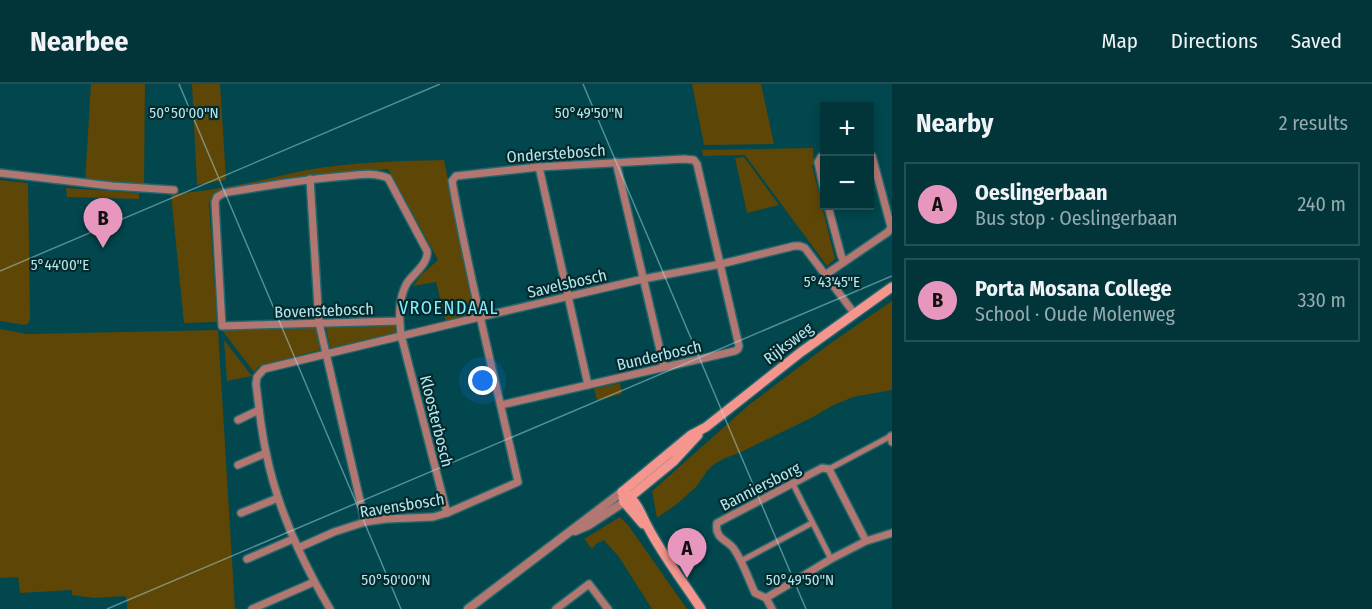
<!DOCTYPE html>
<meta charset="utf-8">
<style>
:root{--surface:#01353a;--page:#0b3d42;--text:#f1f3f6;--muted:#96abaf;--line:#235054;--accent:#e797bd}
body{margin:0;font-family:"Fira Sans Condensed",sans-serif;background:var(--page);color:var(--text)}
.controls{position:absolute;right:18px;top:18px;display:grid;overflow:hidden;border-radius:0px;box-shadow:0 3px 9px #0003}
.controls button{width:54px;height:54px;display:grid;place-items:center;padding:0;border:0;border-bottom:2px solid var(--line);background:var(--surface);color:var(--text);font:30px sans-serif}
.you{position:absolute;left:483px;top:297px;width:21px;height:21px;margin:-15px;border:4px solid #fff;border-radius:50%;background:#1a73e8;box-shadow:0 0 0 9px #1a73e833}
.badge{display:grid;place-items:center;width:39px;height:39px;border-radius:50%;background:var(--accent);color:#111;font-size:20px;font-weight:700}
.pin{position:absolute;translate:-50% -50px;filter:drop-shadow(0 2px 3px #0008)}
.pin::after{content:'';position:absolute;top:32px;width:21px;height:18px;background:inherit;clip-path:polygon(0 0,100% 0,50% 100%)}
.list{margin:0;padding:0;list-style:none}
h2{display:flex;justify-content:space-between;align-items:center;height:78px;margin:0;padding:0 24px;font-size:26px}
h2 small{font-size:20px;font-weight:400;color:var(--muted)}
.list li{display:grid;grid-template-columns:39px 1fr auto;gap:18px;align-items:center;box-sizing:border-box;height:84px;margin:0 12px 12px;padding:0 12px;border:2px solid var(--line);border-radius:0px}
.list b{display:block;font-size:22px;white-space:nowrap}
.list p{margin:0;font-size:20px;white-space:nowrap;color:var(--muted)}
.list em{font-size:20px;font-style:normal;color:var(--muted)}
.map{position:relative;flex:none;width:892px;height:525px;overflow:hidden}
header{display:flex;align-items:center;gap:36px;box-sizing:border-box;height:84px;padding:0 30px;background:var(--surface);border-bottom:2px solid var(--line)}
header strong{font-size:28px}
nav{display:flex;gap:33px;margin-inline-start:auto;font-size:21px}
main{display:flex}
aside{flex:1;background:var(--surface)}
.map>svg:first-child{display:block}
</style>
<header>
<strong>Nearbee</strong>
<nav><a>Map</a><a>Directions</a><a>Saved</a></nav>
</header>
<main>
<div class="map">
<svg width="892" height="525" viewBox="0 0 892 525">
<rect width="100%" height="100%" fill="#01474d"/>
<g fill="#5e4606">
<polygon points="91,0 145,0 144,103 85,98"/>
<polygon points="192,0 220,0 226,96 197,101"/>
<polygon points="692,0 761,0 774,60 704,61"/>
<polygon points="813,64 814,81 812,81 835,175 827,182 745,71 703,72 702,66"/>
<polygon points="744,73 779,121 747,129 735,74"/>
<path d="M444,76L476,231L446,238L436,198L413,202L422,190L438,176L388,85L270,97L214,110L211,114L209,119L217,238L184,239L171,110C197,108 223,104 248,99C268,95 287,90 307,86C352,78 398,77 444,76Z"/>
<polygon points="0,96 28,99 30,235 28,240 24,241 0,237"/>
<polygon points="66,104 139,109 139,115 67,113"/>
<polygon points="892,217 892,306 853,313 832,322 811,334 741,368 723,375 713,381 707,387 696,403 677,420 657,434 652,407 750,320 828,261"/>
<polygon points="397,241 397,249 330,264 326,243"/>
<polygon points="316,244 320,266 259,282 254,288 224,249 223,246"/>
<polygon points="0,245 27,250 218,246 235,525 127,525 127,516 125,512 94,514 72,511 72,506 20,509 18,493 0,494"/>
<polygon points="224,256 252,292 227,297"/>
<polygon points="620,299 622,310 597,316 594,305"/>
<polygon points="620,433 628,441 687,525 652,525 619,473 604,456 596,460 592,465 584,455"/>
</g>
<g fill="none" stroke-linecap="round" stroke-linejoin="round">
<g stroke="#25676d" stroke-width="8">
<g id="pedestrian">
<polyline points="829,385 891,352"/>
<polyline points="793,400 831,475"/>
<polyline points="741,477 812,439"/>
</g>
</g>
<g stroke="#25676d" stroke-width="10">
<g id="minor">
<polyline points="824,71 821,73 818,78 824,107"/>
<polyline points="616,78 664,283"/>
<polyline points="539,83 588,301"/>
<polyline points="0,89 112,102 174,106"/>
<polyline points="310,95 319,239 365,438"/>
<polyline points="828,122 841,171 844,178"/>
<polyline points="825,191 888,148 891,143 872,72 870,70"/>
<path d="M399,237L222,242L215,118L217,113L224,109C265,102 305,95 346,92C360,91 375,88 388,94L427,167C429,179 414,189 407,199C398,215 399,234 401,251L447,429"/>
<polyline points="238,336 259,326"/>
<polyline points="891,352 892,358"/>
<polyline points="238,381 266,369"/>
<polyline points="241,429 278,414"/>
<path d="M298,464L334,448L365,438L386,435L433,433L447,429L518,398C496,298 470,198 452,97L456,92L539,83L684,75L694,76L697,80L739,262L738,265L735,267L501,321"/>
<polyline points="247,475 293,455"/>
<path d="M766,514L755,509C748,494 743,478 734,465C728,456 714,455 717,439L822,384L829,385L866,457"/>
<polyline points="766,514 831,475 866,457 892,449"/>
<polyline points="766,514 772,525"/>
<polyline points="252,525 314,498"/>
<path d="M330,525C301,476 277,424 266,368C261,346 259,323 256,300L257,293L264,285L480,233L643,195L721,180L794,162H800L805,164L854,229"/>
<polyline points="556,525 589,500 608,525"/>
</g>
</g>
<g stroke="#25676d" stroke-width="11">
<g id="tertiary">
<polyline points="575,447 589,441 624,418"/>
<polyline points="468,525 622,408"/>
</g>
</g>
<g stroke="#25676d" stroke-width="12">
<g id="secondary">
<polyline points="622,408 691,351 706,343 801,268 892,203"/>
<path d="M622,408C639,417 640,430 649,445C664,473 684,499 701,525"/>
<polyline points="623,413 624,418 643,440"/>
<polyline points="624,418 674,377 698,351"/>
</g>
</g>
<use href="#pedestrian" stroke="#b37772" stroke-width="5"/>
<use href="#minor" stroke="#b37772" stroke-width="7"/>
<use href="#tertiary" stroke="#b37772" stroke-width="8"/>
<use href="#secondary" stroke="#f5968e" stroke-width="9"/>
</g>
<path fill="none" stroke="#b5e7ed" stroke-width="1.5" stroke-opacity="0.45" d="M179,0L401,525M583,0L806,525M0,187L440,0M107,525L892,192"/>
<g text-anchor="middle" stroke-width="4.5" stroke-linejoin="round" paint-order="stroke">
<g font-size="16" fill="#b5e7ed" stroke="#052a2e">
<text transform="translate(556 69) rotate(-4)" y="6">Onderstebosch</text>
<text transform="translate(567 199) rotate(-13)" y="6">Savelsbosch</text>
<text transform="translate(324 226) rotate(-2)" y="6">Bovenstebosch</text>
<text transform="translate(788 259) rotate(-37)" y="6">Rijksweg</text>
<text transform="translate(659 271) rotate(-13)" y="6">Bunderbosch</text>
<text transform="translate(437 337) rotate(76)" y="6">Kloosterbosch</text>
<text transform="translate(760 402) rotate(-27)" y="6">Banniersborg</text>
<text transform="translate(402 421) rotate(-9)" y="6">Ravensbosch</text>
</g>
<g font-size="18" letter-spacing="1.5" fill="#82effc" stroke="#052a2e">
<text x="449" y="230">VROENDAAL</text>
</g>
</g>
<g font-size="15" text-anchor="middle" fill="#b5e7ed" stroke="#052a2e" stroke-width="4.5" stroke-linejoin="round" paint-order="stroke">
<text x="184" y="34">50°50'00"N</text>
<text x="589" y="34">50°49'50"N</text>
<text x="60" y="186">5°44'00"E</text>
<text x="832" y="203">5°43'45"E</text>
<text x="396" y="501">50°50'00"N</text>
<text x="800" y="501">50°49'50"N</text>
</g>
</svg>
<div class="controls">
<button>+</button>
<button>−</button>
</div>
<div class="you"></div>
<div class="pin badge" style="left:687px;top:494px">A</div>
<div class="pin badge" style="left:103px;top:164px">B</div>
</div>
<aside>
<h2>Nearby<small>2 results</small></h2>
<ul class="list">
<li><span class="badge">A</span><div><b>Oeslingerbaan</b><p>Bus stop · Oeslingerbaan</p></div><em>240 m</em></li>
<li><span class="badge">B</span><div><b>Porta Mosana College</b><p>School · Oude Molenweg</p></div><em>330 m</em></li>
</ul>
</aside>
</main>
